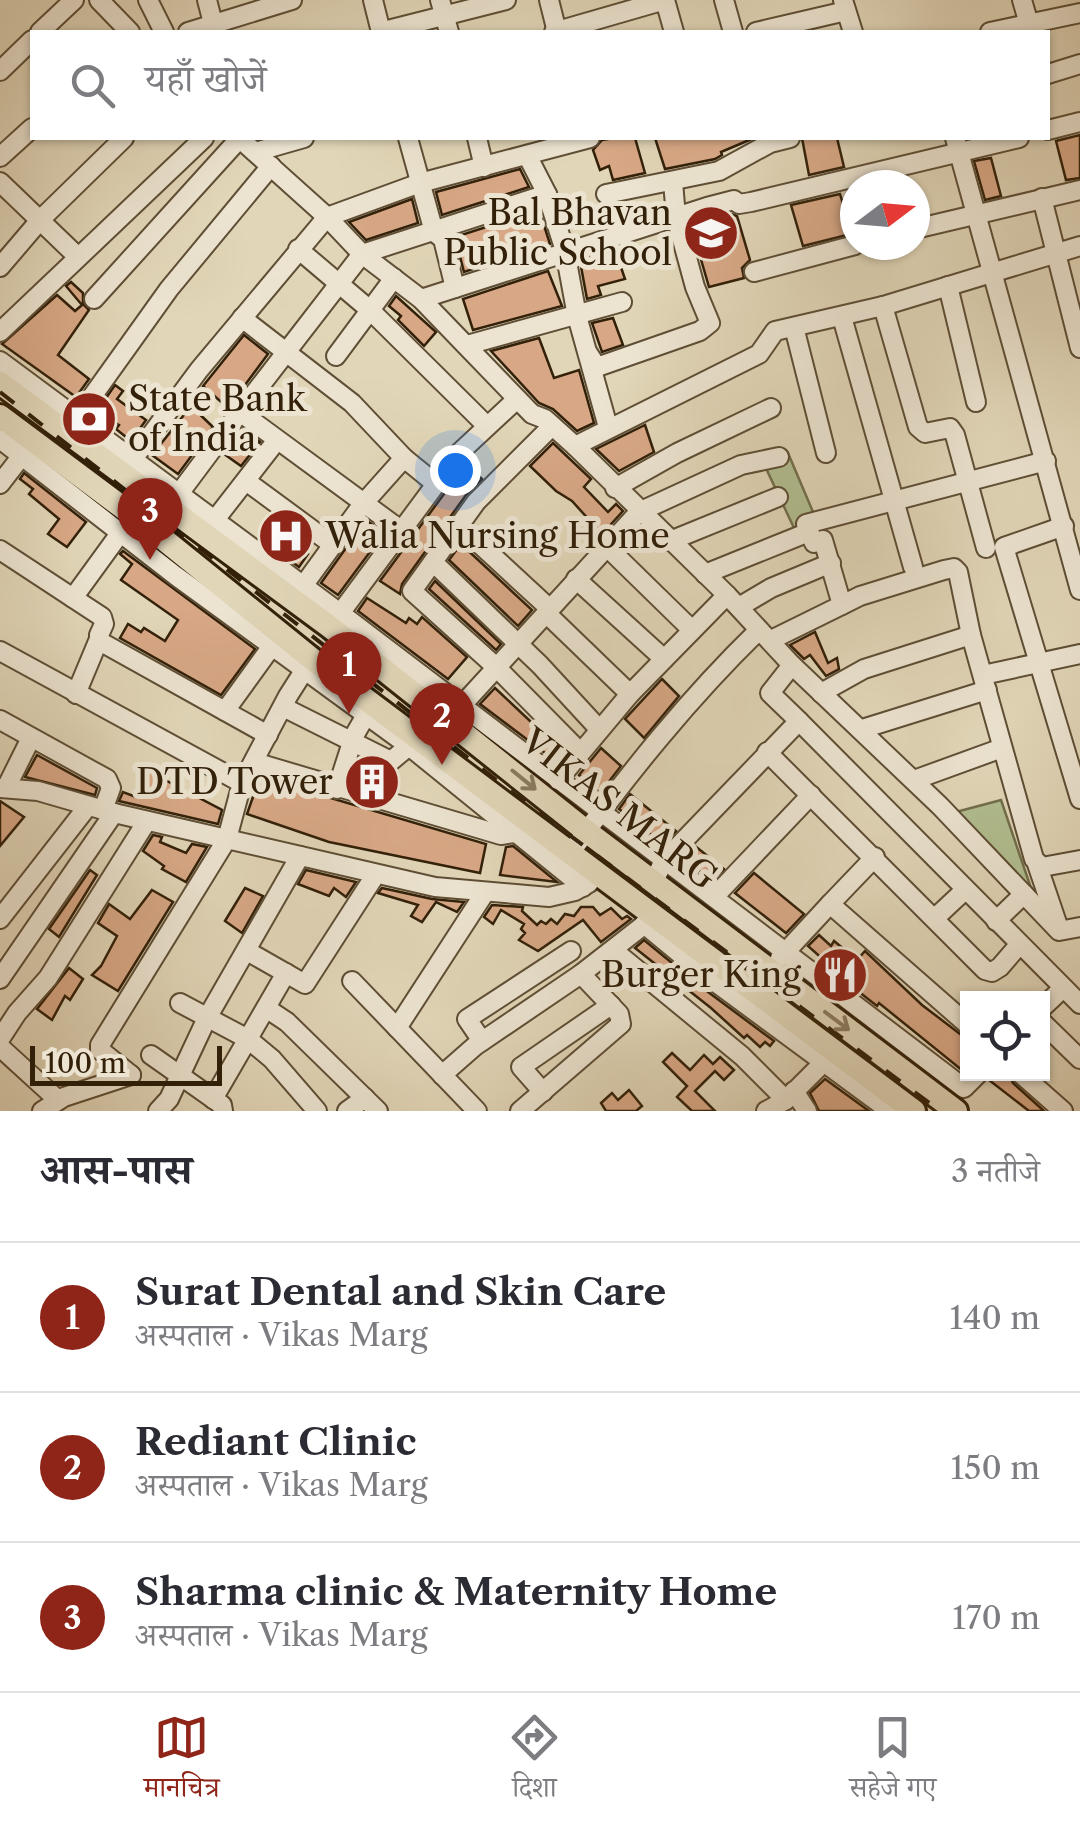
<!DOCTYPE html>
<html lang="hi">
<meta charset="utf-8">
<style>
:root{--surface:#fff;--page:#f2f2f3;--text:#2b2b33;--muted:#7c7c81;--line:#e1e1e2;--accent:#8f2418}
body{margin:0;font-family:"Libre Caslon Text","Noto Serif Devanagari",serif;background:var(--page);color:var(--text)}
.controls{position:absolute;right:30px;bottom:30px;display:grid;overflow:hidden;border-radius:0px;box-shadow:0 2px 8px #0004}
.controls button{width:90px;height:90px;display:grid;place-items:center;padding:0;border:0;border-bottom:2px solid var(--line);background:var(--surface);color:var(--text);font:50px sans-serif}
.compass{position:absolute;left:840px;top:170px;width:90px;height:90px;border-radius:50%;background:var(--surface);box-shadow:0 2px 8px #0004;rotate:74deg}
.scale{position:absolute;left:30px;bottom:25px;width:192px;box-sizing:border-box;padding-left:10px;border:5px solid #322009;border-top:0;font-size:28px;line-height:35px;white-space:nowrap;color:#322009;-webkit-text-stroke:8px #ece4d1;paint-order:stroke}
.you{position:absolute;left:455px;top:470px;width:35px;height:35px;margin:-25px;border:8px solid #fff;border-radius:50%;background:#1a73e8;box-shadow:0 0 0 15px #1a73e833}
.badge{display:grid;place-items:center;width:65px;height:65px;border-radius:50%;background:var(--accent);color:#fff;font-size:32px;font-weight:700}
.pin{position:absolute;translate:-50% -82px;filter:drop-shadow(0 2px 5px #0008)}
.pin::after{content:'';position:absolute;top:52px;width:35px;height:30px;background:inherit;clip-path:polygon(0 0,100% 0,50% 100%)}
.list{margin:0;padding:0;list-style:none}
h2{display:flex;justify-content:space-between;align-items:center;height:130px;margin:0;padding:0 40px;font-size:42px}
h2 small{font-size:32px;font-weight:400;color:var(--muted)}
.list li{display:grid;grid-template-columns:65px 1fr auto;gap:30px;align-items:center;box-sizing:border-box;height:150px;padding:0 40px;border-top:2px solid var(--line)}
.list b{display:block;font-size:38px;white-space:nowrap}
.list p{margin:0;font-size:32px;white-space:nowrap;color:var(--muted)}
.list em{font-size:32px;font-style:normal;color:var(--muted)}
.icon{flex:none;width:55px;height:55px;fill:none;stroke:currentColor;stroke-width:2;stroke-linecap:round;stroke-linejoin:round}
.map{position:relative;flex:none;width:1080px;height:1111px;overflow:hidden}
.search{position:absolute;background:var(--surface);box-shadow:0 2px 8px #0004;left:30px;right:30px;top:30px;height:110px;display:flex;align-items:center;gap:25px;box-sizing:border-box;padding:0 35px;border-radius:0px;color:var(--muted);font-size:38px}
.sheet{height:580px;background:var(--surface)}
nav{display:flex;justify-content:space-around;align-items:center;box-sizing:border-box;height:140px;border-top:2px solid var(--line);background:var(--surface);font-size:28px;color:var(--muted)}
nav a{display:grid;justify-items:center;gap:5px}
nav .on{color:var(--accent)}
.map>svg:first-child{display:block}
</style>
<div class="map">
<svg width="1080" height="1111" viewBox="0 0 1080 1111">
<rect width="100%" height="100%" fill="#e1d6b8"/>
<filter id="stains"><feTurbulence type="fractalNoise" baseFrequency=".002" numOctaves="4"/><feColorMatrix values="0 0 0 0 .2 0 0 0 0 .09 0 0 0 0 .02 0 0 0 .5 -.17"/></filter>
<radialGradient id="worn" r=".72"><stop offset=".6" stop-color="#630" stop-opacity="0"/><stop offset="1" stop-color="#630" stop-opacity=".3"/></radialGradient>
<g fill="#b1be90" stroke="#726f4c" stroke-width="2.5">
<polygon points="788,453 816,519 794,528 764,464"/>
<polygon points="1001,800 1032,891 956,812"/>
</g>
<g fill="#d8a886" stroke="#322009" stroke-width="2.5">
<polygon points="1080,135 1080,178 1066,180 1056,141"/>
<polygon points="614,138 635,138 645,173 613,180 609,166 600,170 593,150 602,140"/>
<polygon points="655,138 754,138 721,152 722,155 715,159 665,169"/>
<polygon points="802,138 837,138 844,167 809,175"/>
<polygon points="991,158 1001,196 985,200 974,161"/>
<polygon points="520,169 529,187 442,215 436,192"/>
<polygon points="840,194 847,217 855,215 855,233 803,246 791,205"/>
<polygon points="412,199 418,223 366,240 349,222"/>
<polygon points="527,214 530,222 542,219 550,244 464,272 455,237"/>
<polygon points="731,214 737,216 750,260 742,268 744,278 709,287 691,225"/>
<polygon points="615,250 625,279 598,286 601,295 587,299 580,261"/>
<polygon points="548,271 562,306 473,330 463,299"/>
<polygon points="71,282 83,293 83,304 89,310 58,355 89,379 76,397 2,344 57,295 75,311 82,305 66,286"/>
<polygon points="396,296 436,332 424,346 398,320 401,316 389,306"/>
<polygon points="613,318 623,345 602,352 592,323"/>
<polygon points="244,335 268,354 228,408 203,386"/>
<polygon points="539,338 554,378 579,370 594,423 577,431 553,409 539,403 491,351"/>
<polygon points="115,385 123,391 117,399 146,420 131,441 116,429 119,425 97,411"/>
<polygon points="191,406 213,427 178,474 152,455"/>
<polygon points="645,425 654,452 619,471 596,449"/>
<polygon points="243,429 260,442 241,466 224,454"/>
<polygon points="553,443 591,479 584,487 608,512 616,504 623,511 602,534 572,501 556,491 530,466"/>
<polygon points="466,464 482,479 466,495 402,584 400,594 380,581"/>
<polygon points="24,473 86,522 67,547 48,534 59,519 29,494 33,489 20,479"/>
<polygon points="366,520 384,533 338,595 321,583"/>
<polygon points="281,522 301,537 296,545 308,554 299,567 266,543"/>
<polygon points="461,544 532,610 518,626 449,560"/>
<polygon points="123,551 255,649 221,695 120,638 128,624 141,632 144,628 165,641 178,620 121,580 132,564 120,554"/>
<polygon points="435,581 501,644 496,650 429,589"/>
<polygon points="367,598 406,623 409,618 417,624 422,617 467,657 448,679 358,611"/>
<polygon points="815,632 828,663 837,658 839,669 826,676 810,655 804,659 790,645"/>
<polygon points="662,679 679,696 644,738 625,719"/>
<polygon points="495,688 564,753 557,762 480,704"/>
<polygon points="601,748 621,766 600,793 579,775"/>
<polygon points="37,755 97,788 95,795 25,777"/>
<polygon points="144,769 222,810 218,824 119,801 123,792 136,797"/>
<polygon points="260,777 486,844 480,873 329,842 247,814"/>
<polygon points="630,794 676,831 663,844 619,809"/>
<polygon points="0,801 24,817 0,846"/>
<polygon points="153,835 162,837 160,842 186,853 192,844 207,847 186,882 162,869 164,866 143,851"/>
<polygon points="513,846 557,882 500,875 506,847"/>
<polygon points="695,846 724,869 712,881 684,859"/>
<polygon points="90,870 97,875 59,937 49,929"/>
<polygon points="306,870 356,882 346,897 334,888 329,896 298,884"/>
<polygon points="754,873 804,914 786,933 735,893"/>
<polygon points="245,888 263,896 242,933 225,921"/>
<polygon points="382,888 432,899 464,902 457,912 436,902 422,922 411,916 418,905 378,893"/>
<polygon points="152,890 173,902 118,991 92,975 101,966 117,936 98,923 109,904 130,919"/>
<polygon points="492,905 523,907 522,911 537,925 541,921 546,924 551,919 557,924 565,914 574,916 581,907 593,907 600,915 611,908 622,919 627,916 631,919 601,942 583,920 538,951 519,940 525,933 521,929 524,924 501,910 493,924 484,917"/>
<polygon points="819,935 831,946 834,941 857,960 865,951 922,1005 968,1040 968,1067 963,1071 879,1003 877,1006 863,995 808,946"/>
<polygon points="644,940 700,986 774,1041 770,1046 765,1042 760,1047 747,1035 744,1038 711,1008 635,948"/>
<polygon points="69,968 83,979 70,1000 65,996 52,1020 37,1009"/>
<polygon points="672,1053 690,1070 704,1055 713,1064 720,1057 734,1070 724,1080 715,1071 695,1091 715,1111 692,1111 677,1097 687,1086 663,1062"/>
<polygon points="990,1074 1009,1074 1013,1083 1044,1111 1029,1111 989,1080"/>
<polygon points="825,1079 869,1111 819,1111 810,1093"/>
<polygon points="629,1090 642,1106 636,1111 606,1111 601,1103 612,1093 618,1100"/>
</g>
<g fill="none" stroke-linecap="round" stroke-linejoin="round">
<g stroke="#5e4e35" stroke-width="22">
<g id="minor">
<polyline points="99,0 130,32"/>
<polyline points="148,0 164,32"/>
<polyline points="207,0 214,27"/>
<polyline points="373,0 381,32"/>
<polyline points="440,0 449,32"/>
<polyline points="549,0 557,32"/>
<polyline points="724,0 733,32"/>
<polyline points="843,0 853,32"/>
<polyline points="1022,0 1029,24"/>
<polyline points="40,32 74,0"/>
<polyline points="188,32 292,0"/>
<polyline points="380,32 506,0"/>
<polyline points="554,32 665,0 674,32"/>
<polyline points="756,32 846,11"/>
<polyline points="990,32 1080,13"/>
<polyline points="0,71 32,40"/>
<polyline points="1048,74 1080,64"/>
<polyline points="1048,130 1080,122"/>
<polyline points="239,138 327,217 362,254 421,299 532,414 545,419 575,446 727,595 792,665 940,806 1059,931 1080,927"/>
<polyline points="408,138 434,232 443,239 455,288"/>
<polyline points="477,138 484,167"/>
<polyline points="955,138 1080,590"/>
<polyline points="255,152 304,138"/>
<polyline points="527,155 547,194 565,251 577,316 608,427"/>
<polyline points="0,157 32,128"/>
<polyline points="0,182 77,256"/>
<polyline points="606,194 719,171 770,143 790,138"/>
<polyline points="1042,198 1080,348"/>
<polyline points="915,229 1080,190"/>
<polyline points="298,249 370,310 487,426"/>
<polyline points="0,267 41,219 124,138"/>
<polyline points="754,272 855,245"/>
<polyline points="948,286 976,402"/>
<polyline points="94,299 240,138"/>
<polyline points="421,299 707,207 734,200 739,204 751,202 1019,138"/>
<polyline points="883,306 918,427 925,433 950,428 955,435 986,548"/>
<polyline points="842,317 913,567"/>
<polyline points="242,318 352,403 404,458 436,484"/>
<polyline points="794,327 826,453"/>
<polyline points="0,332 204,138"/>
<polyline points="467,345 622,302"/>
<polyline points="588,353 597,367 700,331 710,323 695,287 676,217 673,182"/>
<polyline points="336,356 394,278"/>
<polyline points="0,361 340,613 964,1088 978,1074"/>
<polyline points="240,412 362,254 547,194"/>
<polyline points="76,419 169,289 271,166"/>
<polyline points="552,426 476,502 412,591 495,666 580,752"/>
<polyline points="0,439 176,576 409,746 583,887"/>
<polyline points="575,446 759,354 775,331 883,306 1080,246"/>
<polyline points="125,470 199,370 327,217 420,183 590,138"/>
<polyline points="246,481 333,545"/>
<polyline points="0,484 27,449"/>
<polyline points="615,488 677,453 771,408"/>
<polyline points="178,495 240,412 402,531"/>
<polyline points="214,521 277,440"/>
<polyline points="459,525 549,608"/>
<polyline points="1064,526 1004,547 1080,799"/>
<polyline points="670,541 778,497"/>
<polyline points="606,546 692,630"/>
<polyline points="0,550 102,617 104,624 99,635 101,642 268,735"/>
<polyline points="433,562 540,665 599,729"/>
<polyline points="705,574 804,534"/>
<polyline points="576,579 664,659"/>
<polyline points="303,586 362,505 404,458"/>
<polyline points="73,598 121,532"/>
<polyline points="842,605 860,596 944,570 954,568 958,572 971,635 1034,859 1042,867 1080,860"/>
<polyline points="739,607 771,588 831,563"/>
<polyline points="546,613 630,694"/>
<polyline points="333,623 459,453 517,399"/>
<polyline points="771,640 842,605 823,540 814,543 806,524 1046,461"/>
<polyline points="0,651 242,783"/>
<polyline points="792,665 770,693 799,721"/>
<polyline points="983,675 1080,654"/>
<polyline points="821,693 864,669 971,635"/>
<polyline points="76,694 99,639"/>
<polyline points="283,707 391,761 409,746"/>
<polyline points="225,711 272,646"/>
<polyline points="453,715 639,512 741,465 779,457"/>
<polyline points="0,720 107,779 111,788 103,810"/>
<polyline points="862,729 987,690"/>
<polyline points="767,752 985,970 992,972 1000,967 1019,945"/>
<polyline points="254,762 501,835 522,832"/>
<polyline points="558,780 630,694 727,595"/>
<polyline points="914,780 1002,748"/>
<polyline points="0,788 38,791 114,813 435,887 549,897 575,891 589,883"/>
<polyline points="6,788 31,738"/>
<polyline points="337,789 354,736 366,715"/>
<path d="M571,852C629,773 689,698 759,630"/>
<polyline points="1037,864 1058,926"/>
<polyline points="658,873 663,862 799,721 1080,1004"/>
<polyline points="714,897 811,795"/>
<polyline points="830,904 875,857"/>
<polyline points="935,918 965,890"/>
<polyline points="0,919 88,806"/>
<polyline points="996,921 1024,894"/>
<polyline points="644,924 707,976 890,1111"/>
<polyline points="613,950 742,1056 786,1100"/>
<polyline points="247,951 305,984 376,874"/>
<polyline points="780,958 830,904 968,1025"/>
<polyline points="0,979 114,813"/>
<polyline points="352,981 477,1111"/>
<polyline points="180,1003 248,1039 272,1059 317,1111"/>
<polyline points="266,1008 287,1022 378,1111"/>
<polyline points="1042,1008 1062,989"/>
<polyline points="1042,1022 1080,1059"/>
<polyline points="397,1028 484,894"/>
<polyline points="0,1039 17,1013 48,978 147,821"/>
<polyline points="482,1041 467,1019 571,951"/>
<polyline points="0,1047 58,1100"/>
<polyline points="151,1055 222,1105 223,1111"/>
<polyline points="1021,1074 1063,1111"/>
<polyline points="131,1075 100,1050 100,1045 227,839 242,783 288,696 309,663"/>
<polyline points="442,1075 475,1046 581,974 654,917"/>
<polyline points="794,1091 807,1111"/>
<polyline points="543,1092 521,1067 611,1005"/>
<polyline points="213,1099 286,973"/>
<polyline points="42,1111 64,1097 131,1075"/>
<polyline points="158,1111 169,1099 207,1018 300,856"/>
<polyline points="347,1111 365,1098"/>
<polyline points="520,1111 621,1024 619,1014 581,974"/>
<polyline points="766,1111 786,1100 830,1056"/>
</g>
</g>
<g stroke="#322009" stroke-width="28">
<g id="major">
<polyline points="0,383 330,627 586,831 956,1111"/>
<polyline points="0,416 146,525 312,659 914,1111"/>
</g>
</g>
<use href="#minor" stroke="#ece4d1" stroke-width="18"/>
<use href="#major" stroke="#e1d6b8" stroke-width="22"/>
<polyline stroke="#322009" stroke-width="4" stroke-dasharray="18 18" stroke-linecap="butt" points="0,392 513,793 940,1111"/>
</g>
<defs><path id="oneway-shaft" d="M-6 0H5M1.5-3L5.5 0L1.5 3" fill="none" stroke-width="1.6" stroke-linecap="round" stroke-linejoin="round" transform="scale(2.5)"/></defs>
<g stroke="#8a7b60">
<use href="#oneway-shaft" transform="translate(524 780) rotate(39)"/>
<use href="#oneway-shaft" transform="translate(837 1021) rotate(37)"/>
</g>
<defs>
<g id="school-disc" transform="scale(2.875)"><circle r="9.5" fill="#8f2418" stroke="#ece4d1"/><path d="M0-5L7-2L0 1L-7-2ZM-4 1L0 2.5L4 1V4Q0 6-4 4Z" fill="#fff"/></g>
<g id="bank-disc" transform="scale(2.875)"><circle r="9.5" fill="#8f2418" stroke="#ece4d1"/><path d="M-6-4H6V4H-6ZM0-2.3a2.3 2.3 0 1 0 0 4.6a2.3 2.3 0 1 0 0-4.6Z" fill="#fff"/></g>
<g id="hospital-disc" transform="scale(2.875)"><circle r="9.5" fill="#8f2418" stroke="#ece4d1"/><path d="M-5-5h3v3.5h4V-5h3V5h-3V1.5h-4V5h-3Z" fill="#fff"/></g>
<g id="building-disc" transform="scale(2.875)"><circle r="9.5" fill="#8f2418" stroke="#ece4d1"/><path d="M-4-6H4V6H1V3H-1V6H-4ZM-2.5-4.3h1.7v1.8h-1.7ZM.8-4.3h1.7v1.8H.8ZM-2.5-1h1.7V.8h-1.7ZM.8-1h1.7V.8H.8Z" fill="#fff"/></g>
<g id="restaurant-disc" transform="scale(2.875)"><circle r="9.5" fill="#8f2418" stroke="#ece4d1"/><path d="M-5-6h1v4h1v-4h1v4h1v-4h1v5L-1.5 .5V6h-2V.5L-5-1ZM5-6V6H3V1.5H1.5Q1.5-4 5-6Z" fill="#fff"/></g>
</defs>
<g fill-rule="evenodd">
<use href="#school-disc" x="711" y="233"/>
<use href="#bank-disc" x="89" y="419"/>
<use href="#hospital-disc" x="286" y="536"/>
<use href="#building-disc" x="372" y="782"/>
<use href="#restaurant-disc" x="840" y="975"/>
</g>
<g text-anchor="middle" stroke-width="10" stroke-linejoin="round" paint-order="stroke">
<g font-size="35" fill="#322009" stroke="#ece4d1" text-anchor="end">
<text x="672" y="225">Bal Bhavan<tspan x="672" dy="40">Public School</tspan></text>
<text x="128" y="411" text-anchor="start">State Bank<tspan x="128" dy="40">of India</tspan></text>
<text x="325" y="548" text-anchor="start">Walia Nursing Home</text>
<text x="333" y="794">DTD Tower</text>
<text x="801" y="987">Burger King</text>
</g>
<g font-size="35" fill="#322009" stroke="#ece4d1">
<text transform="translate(619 809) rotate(38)" y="12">VIKAS MARG</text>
</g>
</g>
<rect width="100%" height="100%" filter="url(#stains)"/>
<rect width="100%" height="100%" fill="url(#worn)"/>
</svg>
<div class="controls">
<button><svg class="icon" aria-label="locate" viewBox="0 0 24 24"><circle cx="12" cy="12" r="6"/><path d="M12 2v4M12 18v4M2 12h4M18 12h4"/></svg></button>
</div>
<svg class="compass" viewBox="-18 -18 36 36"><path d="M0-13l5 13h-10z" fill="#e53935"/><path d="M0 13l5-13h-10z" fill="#7c7c81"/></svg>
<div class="scale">100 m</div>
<div class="you"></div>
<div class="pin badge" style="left:349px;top:714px">1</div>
<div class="pin badge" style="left:442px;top:765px">2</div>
<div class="pin badge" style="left:150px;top:560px">3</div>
<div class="search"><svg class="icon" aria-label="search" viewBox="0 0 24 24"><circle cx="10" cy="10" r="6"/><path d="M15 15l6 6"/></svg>यहाँ खोजें</div>
</div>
<section class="sheet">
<h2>आस-पास<small>3 नतीजे</small></h2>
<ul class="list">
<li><span class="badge">1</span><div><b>Surat Dental and Skin Care</b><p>अस्पताल · Vikas Marg</p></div><em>140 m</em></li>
<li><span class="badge">2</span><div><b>Rediant Clinic</b><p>अस्पताल · Vikas Marg</p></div><em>150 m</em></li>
<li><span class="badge">3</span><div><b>Sharma clinic &amp; Maternity Home</b><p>अस्पताल · Vikas Marg</p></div><em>170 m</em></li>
</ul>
</section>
<nav>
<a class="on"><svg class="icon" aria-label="map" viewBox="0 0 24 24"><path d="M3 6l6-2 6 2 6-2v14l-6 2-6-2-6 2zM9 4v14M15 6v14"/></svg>मानचित्र</a>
<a><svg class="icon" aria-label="directions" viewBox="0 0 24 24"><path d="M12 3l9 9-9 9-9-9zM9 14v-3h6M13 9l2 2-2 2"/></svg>दिशा</a>
<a><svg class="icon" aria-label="saved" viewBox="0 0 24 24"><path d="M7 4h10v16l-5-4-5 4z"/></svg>सहेजे गए</a>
</nav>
